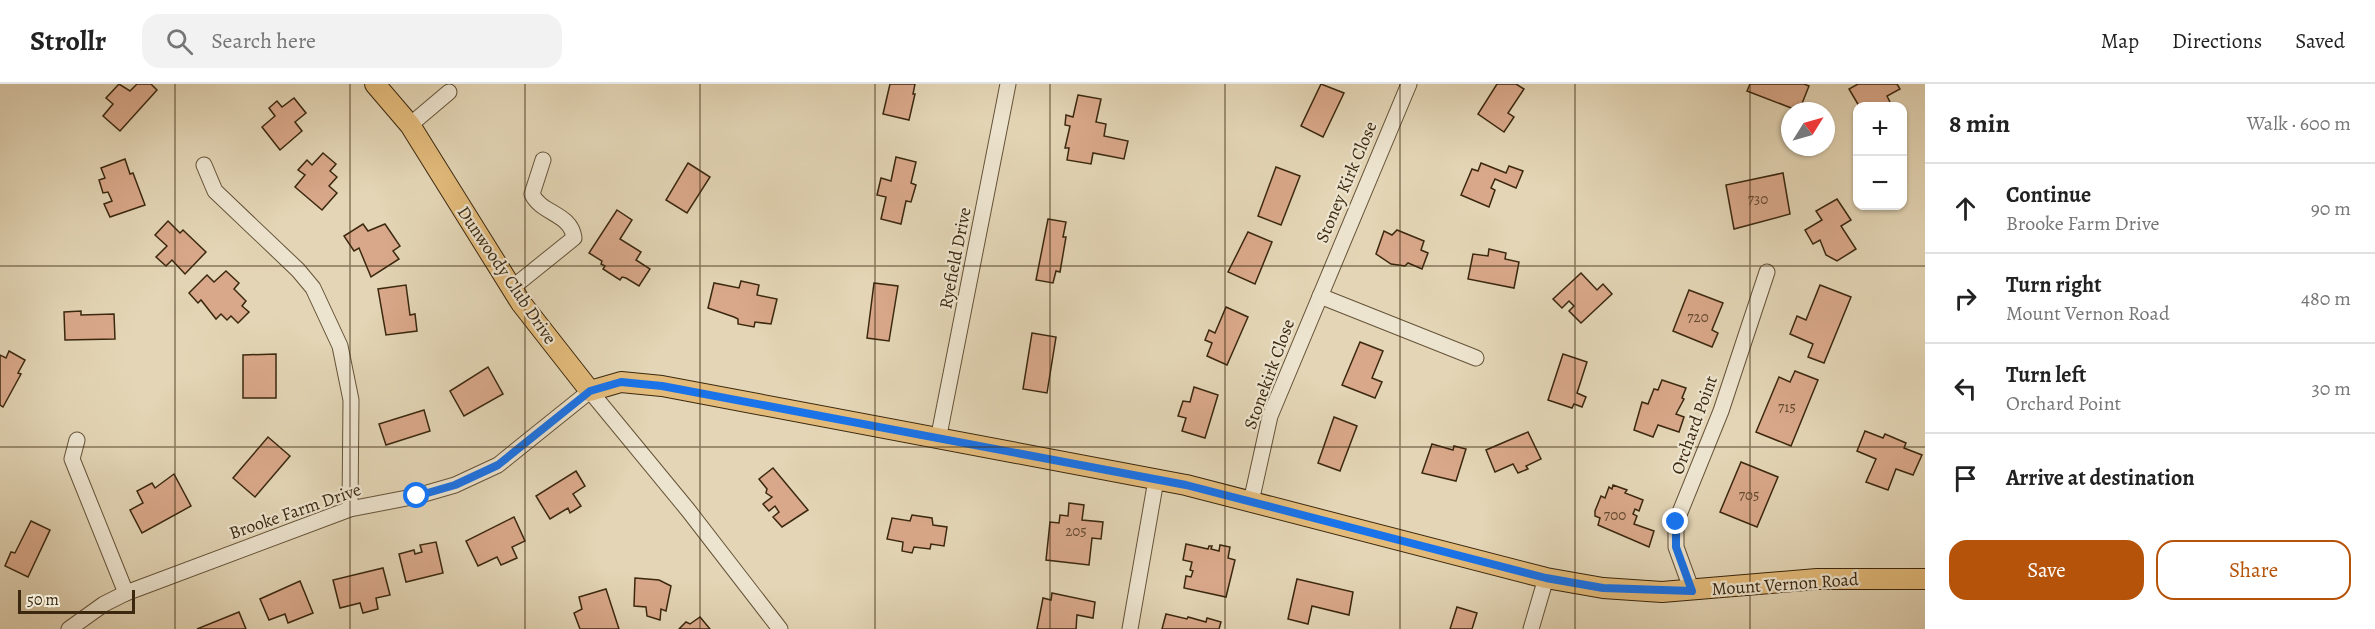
<!DOCTYPE html>
<meta charset="utf-8">
<style>
:root{--surface:#fff;--page:#f2f2f2;--text:#222;--muted:#767676;--line:#e0e0e0;--accent:#b45309}
body{margin:0;font-family:Alegreya,serif;background:var(--page);color:var(--text)}
.controls{position:absolute;right:18px;top:18px;display:grid;overflow:hidden;border-radius:12px;box-shadow:0 2px 4px #0004}
.controls button{width:54px;height:54px;display:grid;place-items:center;padding:0;border:0;border-bottom:2px solid var(--line);background:var(--surface);color:var(--text);font:30px sans-serif}
.compass{position:absolute;left:1781px;top:18px;width:54px;height:54px;border-radius:50%;background:var(--surface);box-shadow:0 2px 4px #0004;rotate:53deg}
.scale{position:absolute;left:18px;bottom:15px;width:117px;box-sizing:border-box;padding-left:6px;border:3px solid #3b280f;border-top:0;font-size:16px;line-height:21px;white-space:nowrap;color:#3b280f;-webkit-text-stroke:4px #ede4cf;paint-order:stroke}
.stop{position:absolute;width:18px;height:18px;margin:-14px;border:4px solid #1a73e8;border-radius:50%;background:#fff}
.stop.end{background:#1a73e8;border-color:#fff;box-shadow:0 2px 6px #0008}
.list{margin:0;padding:0;list-style:none}
h2{display:flex;justify-content:space-between;align-items:center;height:78px;margin:0;padding:0 24px;font-size:26px}
h2 small{font-size:20px;font-weight:400;color:var(--muted)}
.list li{display:grid;grid-template-columns:39px 1fr auto;gap:18px;align-items:center;box-sizing:border-box;height:90px;padding:0 24px;border-top:2px solid var(--line)}
.list b{display:block;font-size:22px;white-space:nowrap}
.list p{margin:0;font-size:20px;white-space:nowrap;color:var(--muted)}
.list em{font-size:20px;font-style:normal;color:var(--muted)}
.actions{display:flex;gap:12px;padding:18px 24px}
.actions a{flex:1;padding:14px 0;border:2px solid var(--accent);border-radius:18px;text-align:center;font-size:21px;color:var(--accent)}
.actions .main{background:var(--accent);color:#fff}
.icon{flex:none;width:33px;height:33px;fill:none;stroke:currentColor;stroke-width:2;stroke-linecap:round;stroke-linejoin:round}
.map{position:relative;flex:none;width:1925px;height:545px;overflow:hidden}
header{display:flex;align-items:center;gap:36px;box-sizing:border-box;height:84px;padding:0 30px;background:var(--surface);border-bottom:2px solid var(--line)}
header strong{font-size:28px}
nav{display:flex;gap:33px;margin-inline-start:auto;font-size:21px}
.search{width:420px;height:54px;background:var(--page);display:flex;align-items:center;gap:15px;box-sizing:border-box;padding:0 21px;border-radius:18px;color:var(--muted);font-size:22px}
main{display:flex}
aside{flex:1;background:var(--surface)}
.map>svg:first-child{display:block}
</style>
<header>
<strong>Strollr</strong>
<div class="search"><svg class="icon" aria-label="search" viewBox="0 0 24 24"><circle cx="10" cy="10" r="6"/><path d="M15 15l6 6"/></svg>Search here</div>
<nav><a>Map</a><a>Directions</a><a>Saved</a></nav>
</header>
<main>
<div class="map">
<svg width="1925" height="545" viewBox="0 0 1925 545">
<rect width="100%" height="100%" fill="#e3d5b5"/>
<filter id="stains"><feTurbulence type="fractalNoise" baseFrequency=".00333" numOctaves="4"/><feColorMatrix values="0 0 0 0 .2 0 0 0 0 .09 0 0 0 0 .02 0 0 0 .5 -.17"/></filter>
<radialGradient id="worn" r=".72"><stop offset=".6" stop-color="#630" stop-opacity="0"/><stop offset="1" stop-color="#630" stop-opacity=".3"/></radialGradient>
<g fill="#d9a88a" stroke="#3b280f" stroke-width="1.5">
<polygon points="119,0 130,7 137,0 151,0 157,6 120,47 103,32 113,20 106,14"/>
<polygon points="890,0 915,0 913,10 915,10 909,36 883,30"/>
<polygon points="1321,0 1344,9 1323,53 1301,42"/>
<polygon points="1497,0 1516,0 1524,5 1508,29 1514,33 1504,48 1478,30"/>
<polygon points="1750,0 1804,0 1809,2 1799,27 1747,7"/>
<polygon points="1858,0 1897,0 1900,5 1887,12 1891,20 1886,22 1859,22 1849,5"/>
<polygon points="1078,11 1101,15 1096,38 1106,40 1104,52 1128,57 1124,75 1093,69 1091,80 1067,76 1069,64 1065,64 1070,42 1065,41 1066,31 1073,33"/>
<polygon points="294,14 306,29 295,38 302,47 280,66 262,43 275,32 269,24 277,17 282,23"/>
<polygon points="323,69 336,80 330,87 337,93 329,102 337,109 322,126 295,103 305,91 298,86 307,76 312,81"/>
<polygon points="896,73 916,78 911,99 916,101 911,118 906,117 901,140 881,135 886,113 877,111 881,94 891,97"/>
<polygon points="125,75 130,90 133,89 145,121 110,133 104,120 112,117 108,108 103,109 99,96 105,94 101,84"/>
<polygon points="688,79 710,93 687,129 666,116"/>
<polygon points="1481,79 1506,89 1509,82 1523,87 1516,104 1495,95 1491,104 1495,106 1489,123 1461,111 1472,85 1478,87"/>
<polygon points="1276,83 1300,92 1281,141 1258,132"/>
<polygon points="1783,89 1790,130 1734,145 1726,101"/>
<polygon points="1837,115 1851,136 1841,142 1856,165 1837,177 1826,171 1820,156 1813,160 1805,146 1822,136 1816,127"/>
<polygon points="617,126 632,136 620,155 641,168 636,176 650,185 639,202 626,194 622,193 620,196 603,185 605,182 601,180 602,177 589,169"/>
<polygon points="1048,135 1066,138 1063,153 1066,153 1060,188 1056,187 1053,199 1036,196"/>
<polygon points="168,137 180,149 183,146 206,168 185,190 172,176 166,182 156,173 167,162 155,151"/>
<polygon points="363,140 368,147 385,140 400,162 393,167 399,175 371,193 359,164 354,167 344,152"/>
<polygon points="1397,146 1424,157 1421,166 1428,169 1422,185 1408,179 1405,182 1391,180 1376,170 1384,147 1392,151"/>
<polygon points="1248,148 1272,158 1255,200 1228,188"/>
<polygon points="1489,165 1506,169 1505,175 1519,178 1514,204 1468,195 1473,170 1488,172"/>
<polygon points="226,187 239,199 234,205 246,217 242,222 249,228 238,239 231,232 227,236 221,230 216,235 201,216 198,219 189,209 207,191 214,198"/>
<polygon points="1581,189 1597,206 1603,200 1612,210 1581,239 1569,227 1574,222 1569,217 1562,224 1553,215"/>
<polygon points="741,197 759,201 757,211 777,215 771,240 755,238 754,243 738,240 738,235 734,233 708,224 714,199 739,204"/>
<polygon points="874,199 898,202 889,257 867,254"/>
<polygon points="406,201 410,231 415,230 417,247 386,251 378,205"/>
<polygon points="1820,201 1851,213 1824,279 1808,273 1813,260 1790,250 1797,232 1806,236"/>
<polygon points="1689,206 1723,219 1712,246 1718,249 1712,263 1673,247"/>
<polygon points="1226,223 1248,233 1227,281 1207,272 1212,259 1205,256 1209,246 1215,249"/>
<polygon points="81,227 81,231 114,230 115,255 65,256 64,228"/>
<polygon points="1032,249 1056,253 1047,309 1023,305"/>
<polygon points="1360,258 1383,267 1372,294 1382,298 1375,314 1342,301"/>
<polygon points="9,267 25,276 18,289 21,290 3,323 0,321 0,271 6,274"/>
<polygon points="276,270 276,314 243,314 243,271"/>
<polygon points="1563,270 1587,278 1577,309 1586,313 1582,323 1574,320 1572,324 1548,316"/>
<polygon points="488,283 503,310 464,332 450,307"/>
<polygon points="1795,287 1818,296 1791,362 1756,348 1779,293 1790,298"/>
<polygon points="1662,296 1686,304 1682,314 1684,315 1676,330 1684,333 1679,348 1658,341 1653,353 1634,346 1642,318 1648,320 1654,305 1658,306"/>
<polygon points="1194,303 1218,311 1205,354 1182,347 1186,334 1178,332 1183,317 1190,318"/>
<polygon points="424,326 430,347 386,361 379,340"/>
<polygon points="1334,333 1357,342 1340,387 1318,379"/>
<polygon points="1865,347 1883,354 1885,350 1906,359 1904,364 1922,371 1913,391 1896,385 1888,406 1866,398 1876,375 1857,367"/>
<polygon points="1528,348 1541,375 1526,382 1528,385 1518,389 1513,380 1495,388 1486,366"/>
<polygon points="268,353 290,372 255,413 233,394"/>
<polygon points="1432,360 1453,366 1454,362 1466,365 1456,397 1422,389"/>
<polygon points="1741,378 1778,393 1757,443 1720,428"/>
<polygon points="773,384 808,426 782,443 773,433 779,428 775,422 769,427 763,420 772,413 766,409 767,405 759,395"/>
<polygon points="576,387 585,402 573,410 581,422 570,429 568,424 550,435 536,412"/>
<polygon points="174,390 191,422 142,449 130,426 143,419 137,407 152,399 155,404"/>
<polygon points="1613,401 1627,406 1625,409 1643,416 1639,427 1635,425 1633,430 1637,432 1634,440 1654,447 1649,463 1598,441 1600,434 1595,432 1595,427 1601,412 1605,414 1609,403 1612,405"/>
<polygon points="1069,419 1084,421 1082,436 1103,438 1101,455 1092,454 1089,481 1046,476 1050,438 1059,439 1060,431 1068,432"/>
<polygon points="912,431 932,434 933,441 947,443 944,462 931,460 930,465 914,463 912,469 902,467 903,458 887,455 892,434 910,437"/>
<polygon points="514,433 525,457 512,463 517,474 501,481 497,473 478,482 466,457"/>
<polygon points="31,437 50,446 28,493 5,482 11,468 15,469"/>
<polygon points="436,458 443,489 406,498 399,470 414,466 415,470 422,468 420,461"/>
<polygon points="1186,460 1208,465 1209,462 1212,462 1211,465 1219,467 1220,461 1230,463 1228,474 1235,476 1226,513 1184,504 1186,492 1191,493 1193,487 1190,486 1192,478 1183,476"/>
<polygon points="383,484 390,511 376,514 378,525 363,529 360,519 340,524 333,496"/>
<polygon points="635,494 659,496 671,502 666,527 661,525 660,536 647,532 646,523 634,522"/>
<polygon points="1297,495 1353,508 1349,531 1312,522 1308,540 1288,535"/>
<polygon points="300,497 313,529 288,539 285,530 269,536 260,515"/>
<polygon points="606,505 619,545 580,545 574,529 582,525 579,513"/>
<polygon points="1052,509 1095,518 1093,534 1077,531 1076,545 1037,545 1043,514 1051,516"/>
<polygon points="1457,523 1477,529 1472,545 1450,545"/>
<polygon points="239,528 246,545 197,545"/>
<polygon points="1166,530 1187,535 1188,533 1206,538 1207,534 1221,538 1219,545 1162,545"/>
<polygon points="700,533 710,545 679,545 686,538 690,540"/>
</g>
<g fill="none" stroke-linecap="round" stroke-linejoin="round">
<g stroke="#655338" stroke-width="17">
<g id="minor">
<polyline points="410,41 449,8"/>
<polyline points="204,81 215,107 298,186 313,204 340,262 351,316 350,425"/>
<path d="M512,204L574,154C571,129 541,130 532,110L543,76"/>
<polyline points="1320,212 1476,274"/>
<polyline points="77,356 72,375 126,509"/>
<polyline points="938,356 1008,0"/>
<polyline points="1251,418 1270,332 1409,0"/>
<polyline points="1692,507 1676,463 1676,438 1721,327 1767,188"/>
<polyline points="69,545 104,520 126,509 350,425 417,412 455,401 498,381 590,307 688,426 780,545"/>
<polyline points="1130,545 1156,396"/>
<polyline points="1531,545 1546,494"/>
</g>
</g>
<g stroke="#3b280f" stroke-width="22">
<polyline id="major" points="375,0 410,41 521,219 590,307 621,298 662,302 1186,401 1546,494 1603,504 1662,508 1817,495 1925,495"/>
</g>
<use href="#minor" stroke="#ede4cf" stroke-width="15"/>
<use href="#major" stroke="#e2ba7a" stroke-width="20"/>
</g>
<g fill="none" stroke-linecap="round" stroke-linejoin="round">
<polyline stroke="#1a73e8" stroke-width="8" points="417,412 455,401 498,381 590,307 621,298 662,302 1186,401 1546,494 1603,504 1692,507 1676,463 1676,438"/>
</g>
<path fill="none" stroke="#3b280f" stroke-width="1.5" stroke-opacity="0.55" d="M175,0V545M350,0V545M525,0V545M700,0V545M875,0V545M1050,0V545M1225,0V545M1400,0V545M1575,0V545M1750,0V545M0,182H1925M0,363H1925"/>
<g text-anchor="middle" stroke-width="4.5" stroke-linejoin="round" paint-order="stroke">
<g font-size="15" fill="#62482e">
<text x="1758" y="120">730</text>
<text x="1698" y="238">720</text>
<text x="1787" y="328">715</text>
<text x="1749" y="416">705</text>
<text x="1615" y="436">700</text>
<text x="1076" y="452">205</text>
</g>
<g font-size="18" fill="#3b280f" stroke="#ede4cf">
<text transform="translate(1346 98) rotate(-67)" y="6">Stoney Kirk Close</text>
<text transform="translate(955 174) rotate(-79)" y="6">Ryefield Drive</text>
<text transform="translate(507 191) rotate(56)" y="6">Dunwoody Club Drive</text>
<text transform="translate(1269 290) rotate(-70)" y="6">Stonekirk Close</text>
<text transform="translate(1694 341) rotate(-70)" y="6">Orchard Point</text>
<text transform="translate(295 427) rotate(-19)" y="6">Brooke Farm Drive</text>
<text transform="translate(1785 500) rotate(-4)" y="6">Mount Vernon Road</text>
</g>
</g>
<rect width="100%" height="100%" filter="url(#stains)"/>
<rect width="100%" height="100%" fill="url(#worn)"/>
</svg>
<div class="controls">
<button>+</button>
<button>−</button>
</div>
<svg class="compass" viewBox="-18 -18 36 36"><path d="M0-13l5 13h-10z" fill="#e53935"/><path d="M0 13l5-13h-10z" fill="#767676"/></svg>
<div class="scale">50 m</div>
<div class="stop" style="left:417px;top:412px"></div>
<div class="stop end" style="left:1676px;top:438px"></div>
</div>
<aside>
<h2>8 min<small>Walk · 600 m</small></h2>
<ul class="list">
<li><svg class="icon" aria-label="ahead" viewBox="0 0 24 24"><path d="M12 20V5M6 11l6-6 6 6"/></svg><div><b>Continue</b><p>Brooke Farm Drive</p></div><em>90 m</em></li>
<li><svg class="icon" aria-label="right" viewBox="0 0 24 24"><path d="M7 20v-9h11M14 6l5 5-5 5"/></svg><div><b>Turn right</b><p>Mount Vernon Road</p></div><em>480 m</em></li>
<li><svg class="icon" aria-label="left" viewBox="0 0 24 24"><path d="M17 20v-9H6M10 6l-5 5 5 5"/></svg><div><b>Turn left</b><p>Orchard Point</p></div><em>30 m</em></li>
<li><svg class="icon" aria-label="arrive" viewBox="0 0 24 24"><path d="M6 21V4h12l-3 4 3 4H6"/></svg><div><b>Arrive at destination</b></div></li>
</ul>
<div class="actions"><a class="main">Save</a><a>Share</a></div>
</aside>
</main>
